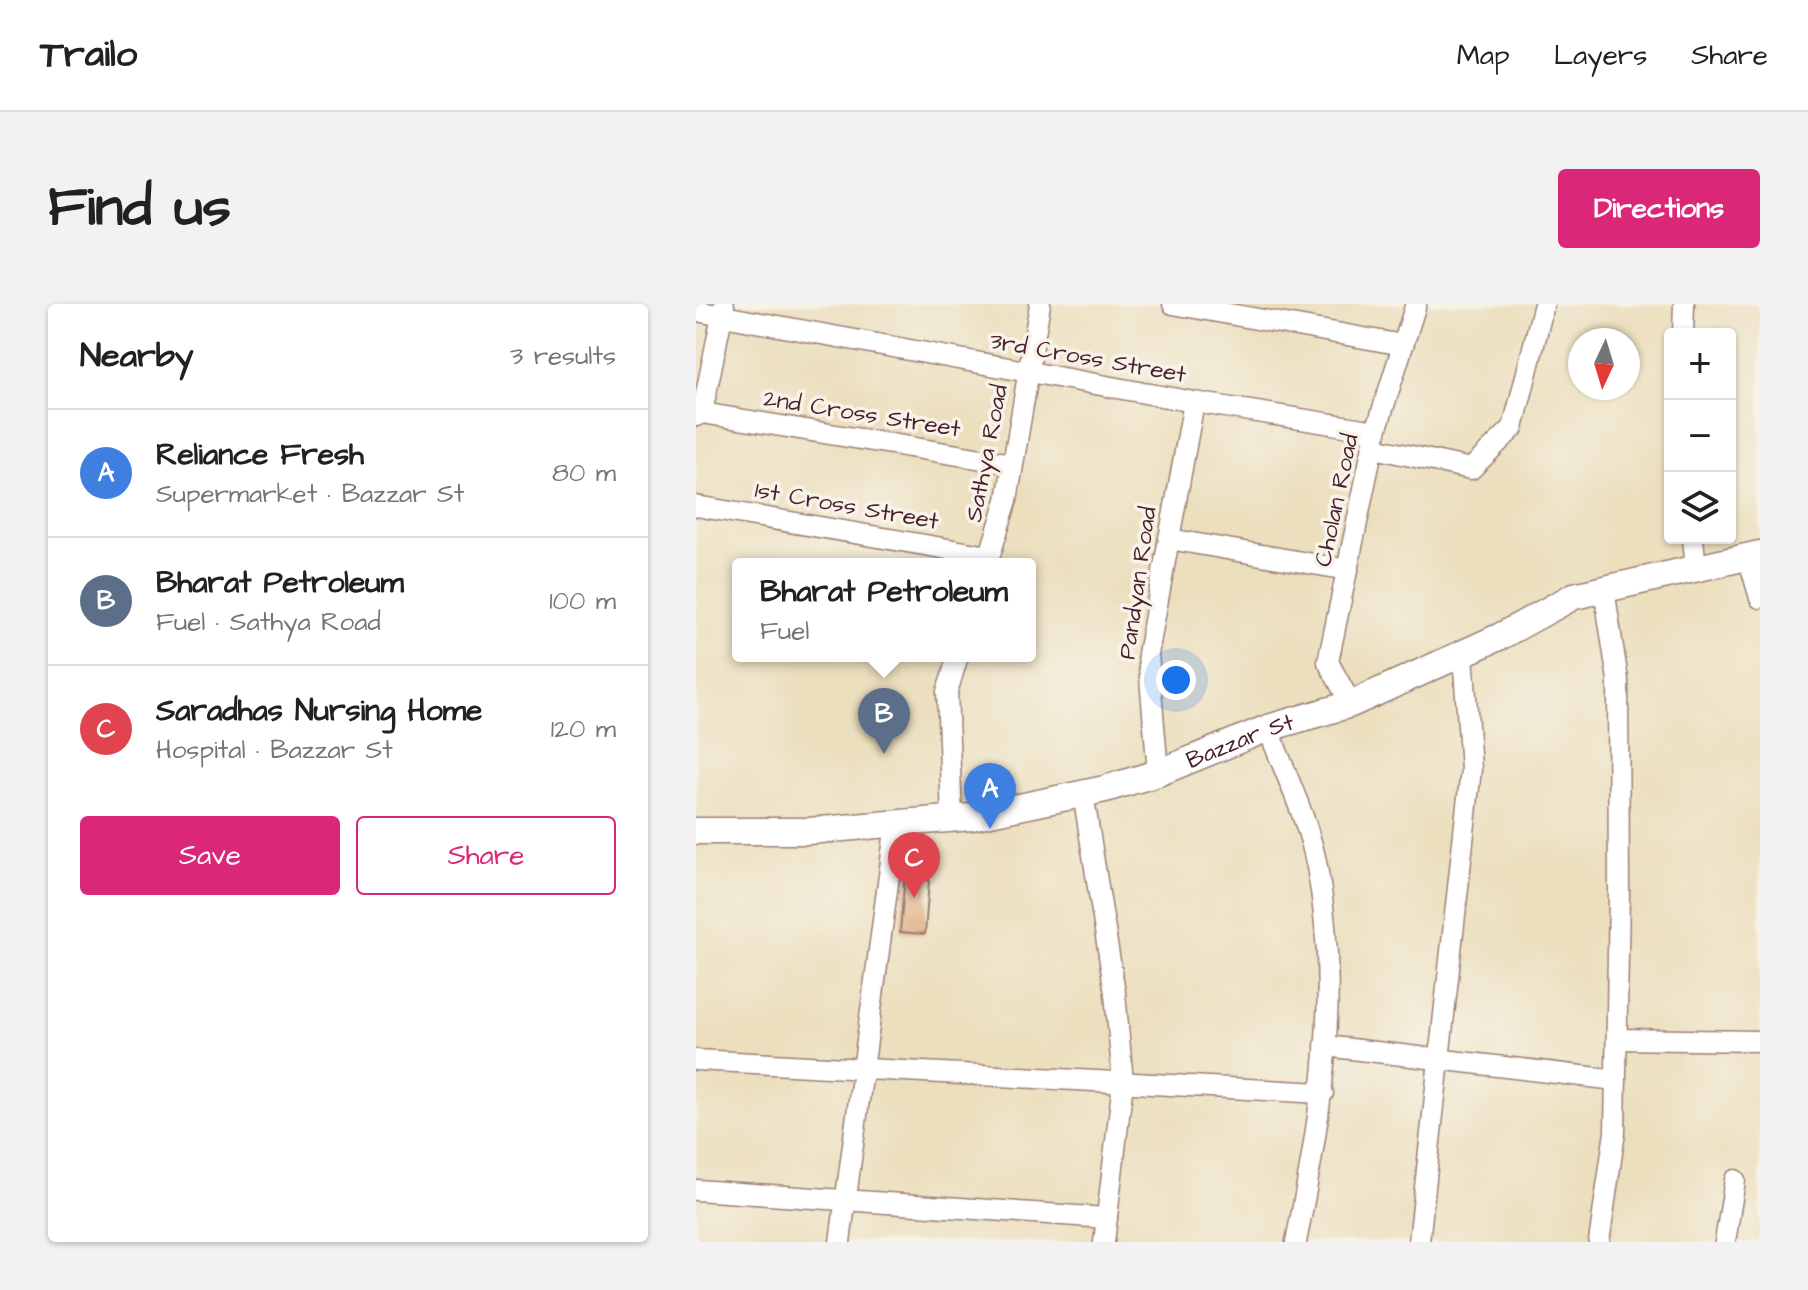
<!DOCTYPE html>
<meta charset="utf-8">
<style>
:root{--surface:#fff;--page:#f2f2f2;--text:#202124;--muted:#757577;--line:#e0e0e0;--accent:#db2777}
body{margin:0;font-family:"Architects Daughter",sans-serif;background:var(--page);color:var(--text)}
.controls{position:absolute;right:24px;top:24px;display:grid;overflow:hidden;border-radius:8px;box-shadow:0 2px 6px #0004}
.controls button{width:72px;height:72px;display:grid;place-items:center;padding:0;border:0;border-bottom:2px solid var(--line);background:var(--surface);color:var(--text);font:40px sans-serif}
.compass{position:absolute;left:872px;top:24px;width:72px;height:72px;border-radius:50%;background:var(--surface);box-shadow:0 2px 6px #0004;rotate:184deg}
.you{position:absolute;left:480px;top:376px;width:28px;height:28px;margin:-20px;border:6px solid #fff;border-radius:50%;background:#1a73e8;box-shadow:0 0 0 12px #1a73e833}
.badge{display:grid;place-items:center;width:52px;height:52px;border-radius:50%;background:var(--accent);color:#fff;font-size:26px;font-weight:700}
.pin{position:absolute;translate:-50% -66px;filter:drop-shadow(0 2px 4px #0008)}
.pin::after{content:'';position:absolute;top:42px;width:28px;height:24px;background:inherit;clip-path:polygon(0 0,100% 0,50% 100%)}
.popup{position:absolute;left:36px;top:254px;width:304px;height:104px;box-sizing:border-box;display:grid;place-content:center;border-radius:8px;background:var(--surface);filter:drop-shadow(0 2px 6px #0005);font-size:26px;white-space:nowrap;color:var(--muted)}
.popup b{font-size:30px;color:var(--text)}
.popup::after{content:'';position:absolute;left:50%;top:100%;margin-left:-16px;border:16px solid transparent;border-top-color:var(--surface)}
.list{margin:0;padding:0;list-style:none}
h2{display:flex;justify-content:space-between;align-items:center;height:104px;margin:0;padding:0 32px;font-size:34px}
h2 small{font-size:26px;font-weight:400;color:var(--muted)}
.list li{display:grid;grid-template-columns:52px 1fr auto;gap:24px;align-items:center;box-sizing:border-box;height:128px;padding:0 32px;border-top:2px solid var(--line)}
.list b{display:block;font-size:30px;white-space:nowrap}
.list p{margin:0;font-size:26px;white-space:nowrap;color:var(--muted)}
.list em{font-size:26px;font-style:normal;color:var(--muted)}
.actions{display:flex;gap:16px;padding:24px 32px}
.actions a{flex:1;padding:18px 0;border:2px solid var(--accent);border-radius:8px;text-align:center;font-size:28px;color:var(--accent)}
.actions .main{background:var(--accent);color:#fff}
.icon{flex:none;width:44px;height:44px;fill:none;stroke:currentColor;stroke-width:2;stroke-linecap:round;stroke-linejoin:round}
.map{position:relative;flex:none;width:1064px;height:938px;overflow:hidden;border-radius:8px}
header{display:flex;align-items:center;gap:48px;box-sizing:border-box;height:112px;padding:0 40px;background:var(--surface);border-bottom:2px solid var(--line)}
header strong{font-size:38px}
nav{display:flex;gap:44px;margin-inline-start:auto;font-size:28px}
.intro{display:flex;align-items:center;justify-content:space-between;box-sizing:border-box;height:192px;padding:0 48px}
h1{margin:0;font-size:56px}
.button{padding:20px 36px;border-radius:8px;background:var(--accent);color:#fff;font-size:28px;font-weight:700}
main{display:flex;gap:48px;padding:0 48px}
aside{flex:1;background:var(--surface);border-radius:8px;box-shadow:0 2px 6px #0004}
.map>svg:first-child{display:block}
</style>
<header>
<strong>Trailo</strong>
<nav><a>Map</a><a>Layers</a><a>Share</a></nav>
</header>
<div class="intro"><h1>Find us</h1><a class="button">Directions</a></div>
<main>
<aside>
<h2>Nearby<small>3 results</small></h2>
<ul class="list">
<li><span class="badge" style="background:#3f7fe0">A</span><div><b>Reliance Fresh</b><p>Supermarket · Bazzar St</p></div><em>80 m</em></li>
<li><span class="badge" style="background:#5c6f8a">B</span><div><b>Bharat Petroleum</b><p>Fuel · Sathya Road</p></div><em>100 m</em></li>
<li><span class="badge" style="background:#e0444e">C</span><div><b>Saradhas Nursing Home</b><p>Hospital · Bazzar St</p></div><em>120 m</em></li>
</ul>
<div class="actions"><a class="main">Save</a><a>Share</a></div>
</aside>
<div class="map">
<svg width="1064" height="938" viewBox="0 0 1064 938">
<rect width="100%" height="100%" fill="#f7f3e8"/>
<filter id="ink" filterUnits="userSpaceOnUse"><feTurbulence type="fractalNoise" baseFrequency=".0125" numOctaves="2"/><feDisplacementMap in="SourceGraphic" scale="16" xChannelSelector="R" yChannelSelector="G"/><feConvolveMatrix kernelMatrix="1 2 1 2 8 2 1 2 1" color-interpolation-filters="sRGB"/></filter>
<filter id="wash" filterUnits="userSpaceOnUse"><feTurbulence type="fractalNoise" baseFrequency=".006" numOctaves="4" result="noise"/><feDisplacementMap in="SourceGraphic" scale="32" xChannelSelector="R" yChannelSelector="G"/><feGaussianBlur stdDeviation="1.8" result="paint"/><feColorMatrix in="noise" values="0 0 0 0 0 0 0 0 0 0 0 0 0 0 0 0 0 1.4 0 .05"/><feComposite in="paint" operator="in"/></filter>
<g filter="url(#wash)">
<rect width="100%" height="100%" fill="#ecdfbe"/>
<g id="blocks">
<polygon fill="#e0aa80" points="211,548 235,549 229,630 204,628"/>
</g>
</g>
<g filter="url(#ink)">
<use href="#blocks" fill-opacity="0" stroke="#9b7f74" stroke-width="2"/>
<g fill="none" stroke-linecap="round" stroke-linejoin="round">
<g stroke="#9b7f74" stroke-width="23">
<g id="minor">
<polyline points="477,0 707,41"/>
<polyline points="0,7 498,98 680,127"/>
<polyline points="987,30 988,0"/>
<polyline points="6,109 317,160"/>
<polyline points="0,112 6,109 28,2"/>
<polyline points="678,144 775,165 817,124 848,0"/>
<polyline points="0,202 293,252"/>
<polyline points="997,234 1000,265"/>
<polyline points="473,235 652,266"/>
<polyline points="1052,253 1064,294"/>
<polyline points="291,260 311,196 344,0"/>
<polyline points="655,400 632,358 680,127 720,0"/>
<path d="M572,424C588,467 613,518 621,563C645,688 625,814 600,938"/>
<polyline points="462,469 452,350 498,98"/>
<polyline points="387,489 419,689 427,778 408,938"/>
<polyline points="256,514 251,388 262,352"/>
<polyline points="921,735 1064,737"/>
<polyline points="629,742 920,776"/>
<polyline points="0,756 627,789"/>
<polyline points="0,886 411,914"/>
<polyline points="144,938 200,519"/>
<polyline points="723,938 775,465 767,350"/>
<polyline points="903,938 919,828 923,589 922,376 908,285"/>
<polyline points="1029,938 1039,876"/>
</g>
</g>
<g stroke="#9b7f74" stroke-width="29">
<g id="major">
<path id="s1" d="M0,527H112L275,513L409,485L462,469L572,424L655,400L805,332L878,292L1064,250"/>
</g>
</g>
<use href="#minor" stroke="#fff" stroke-width="20"/>
<use href="#major" stroke="#fff" stroke-width="26"/>
</g>
</g>
<g text-anchor="middle" stroke-width="7" stroke-linejoin="round" paint-order="stroke">
<g font-size="24" fill="#4a1f2b" stroke="#f7f3e8">
<text transform="translate(392 53) rotate(10)" y="8">3rd Cross Street</text>
<text transform="translate(166 109) rotate(9)" y="8">2nd Cross Street</text>
<text transform="translate(290 149) rotate(-79)" y="8">Sathya Road</text>
<text transform="translate(640 196) rotate(-78)" y="8">Cholan Road</text>
<text transform="translate(151 201) rotate(10)" y="8">1st Cross Street</text>
<text transform="translate(441 279) rotate(-82)" y="8">Pandyan Road</text>
<text dy="8" stroke="none"><textPath href="#s1" startOffset="556">Bazzar St</textPath></text>
</g>
</g>
</svg>
<div class="controls">
<button>+</button>
<button>−</button>
<button><svg class="icon" aria-label="layers" viewBox="0 0 24 24"><path d="M12 4l9 5-9 5-9-5zM3 14l9 5 9-5"/></svg></button>
</div>
<svg class="compass" viewBox="-18 -18 36 36"><path d="M0-13l5 13h-10z" fill="#e53935"/><path d="M0 13l5-13h-10z" fill="#757577"/></svg>
<div class="you"></div>
<div class="pin badge" style="left:294px;top:525px;background:#3f7fe0">A</div>
<div class="pin badge" style="left:188px;top:450px;background:#5c6f8a">B</div>
<div class="popup"><b>Bharat Petroleum</b>Fuel</div>
<div class="pin badge" style="left:218px;top:594px;background:#e0444e">C</div>
</div>
</main>
